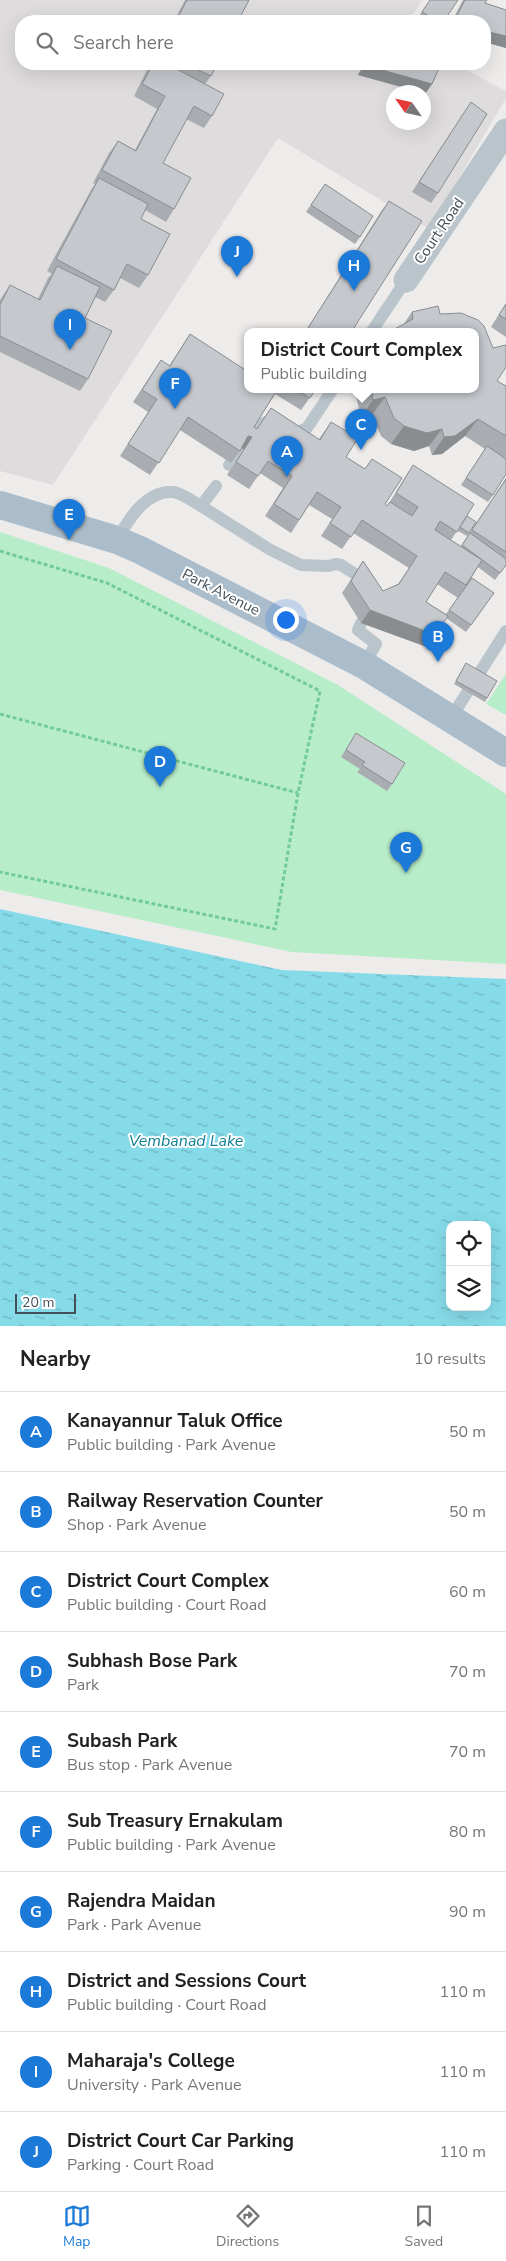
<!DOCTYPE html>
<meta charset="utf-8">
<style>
:root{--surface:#fff;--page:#f2f2f2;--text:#222;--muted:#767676;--line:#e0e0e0;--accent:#1b79d8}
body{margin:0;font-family:"Nunito Sans",sans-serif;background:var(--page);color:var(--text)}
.controls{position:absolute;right:15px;bottom:15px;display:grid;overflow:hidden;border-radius:10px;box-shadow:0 5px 20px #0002}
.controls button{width:45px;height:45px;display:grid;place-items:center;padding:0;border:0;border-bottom:1px solid var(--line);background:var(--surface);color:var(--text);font:25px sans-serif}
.compass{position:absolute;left:386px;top:85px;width:45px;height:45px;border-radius:50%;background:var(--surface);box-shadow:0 5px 20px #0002;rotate:304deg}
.scale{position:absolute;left:15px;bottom:12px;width:61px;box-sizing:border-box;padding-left:5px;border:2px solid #445058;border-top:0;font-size:14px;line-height:18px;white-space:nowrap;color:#445058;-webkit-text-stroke:4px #fff;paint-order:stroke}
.you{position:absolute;left:285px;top:619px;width:18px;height:18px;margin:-12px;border:4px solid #fff;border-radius:50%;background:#1a73e8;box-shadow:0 0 0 8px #1a73e833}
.badge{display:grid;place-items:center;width:32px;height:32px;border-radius:50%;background:var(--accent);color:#fff;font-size:16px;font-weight:700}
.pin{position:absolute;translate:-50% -41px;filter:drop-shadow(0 1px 2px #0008)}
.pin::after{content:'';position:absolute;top:26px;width:18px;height:15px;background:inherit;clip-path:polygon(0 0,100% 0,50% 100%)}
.popup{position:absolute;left:244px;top:328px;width:235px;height:65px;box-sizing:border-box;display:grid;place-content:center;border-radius:10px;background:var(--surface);filter:drop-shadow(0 1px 4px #0005);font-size:16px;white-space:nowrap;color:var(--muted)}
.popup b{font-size:19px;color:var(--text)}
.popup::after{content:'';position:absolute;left:50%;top:100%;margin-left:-10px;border:10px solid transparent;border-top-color:var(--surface)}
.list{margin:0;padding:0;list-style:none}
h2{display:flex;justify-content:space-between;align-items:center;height:65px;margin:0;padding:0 20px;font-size:21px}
h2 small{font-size:16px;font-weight:400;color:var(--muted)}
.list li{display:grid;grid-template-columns:32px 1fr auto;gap:15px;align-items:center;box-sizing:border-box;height:80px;padding:0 20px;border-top:1px solid var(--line)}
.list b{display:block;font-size:19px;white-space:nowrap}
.list p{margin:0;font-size:16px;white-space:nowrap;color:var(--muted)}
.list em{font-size:16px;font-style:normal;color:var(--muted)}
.icon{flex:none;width:28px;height:28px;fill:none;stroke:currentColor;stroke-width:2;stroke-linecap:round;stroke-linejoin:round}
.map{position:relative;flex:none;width:506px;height:1326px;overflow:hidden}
.search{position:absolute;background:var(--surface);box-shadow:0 5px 20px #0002;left:15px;right:15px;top:15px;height:55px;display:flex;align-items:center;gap:12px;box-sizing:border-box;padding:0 18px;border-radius:20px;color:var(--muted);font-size:19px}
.sheet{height:865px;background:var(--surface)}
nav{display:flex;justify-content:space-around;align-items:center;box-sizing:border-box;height:70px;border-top:1px solid var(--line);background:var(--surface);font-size:14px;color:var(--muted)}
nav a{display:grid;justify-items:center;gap:2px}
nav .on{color:var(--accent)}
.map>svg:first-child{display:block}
</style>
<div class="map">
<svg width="506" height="1326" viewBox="0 0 506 1326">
<defs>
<pattern id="water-ripples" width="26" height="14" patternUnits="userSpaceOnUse" patternTransform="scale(1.25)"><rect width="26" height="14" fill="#86dbe9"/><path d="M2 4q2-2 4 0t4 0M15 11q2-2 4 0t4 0" fill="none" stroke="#6fb4c0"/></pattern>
</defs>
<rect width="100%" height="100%" fill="#eeebeb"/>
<path fill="#dfdcdd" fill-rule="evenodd" d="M0,0H422L409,21H21V64H455L506,91V98L429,229L278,138L53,485L0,471ZM394,92H424V122H394Z"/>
<g fill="#b8edc9">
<polygon points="0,532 109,568 338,685 506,794 506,964 292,952 0,890"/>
<polygon points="506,674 506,715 486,704"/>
</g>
<path fill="url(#water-ripples)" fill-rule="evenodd" d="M0,909L282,970L506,979V1326H0ZM450,1225H487V1307H450Z"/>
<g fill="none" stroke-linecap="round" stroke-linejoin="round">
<g stroke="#71ca99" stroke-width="3" stroke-dasharray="4 2.5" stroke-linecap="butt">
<polyline points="0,551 107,583 320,691 298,793 275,929 0,872"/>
<polyline points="0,714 298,793"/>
</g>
<g stroke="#b9c4cb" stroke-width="12">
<polyline points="372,331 406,280"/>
<polyline points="229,465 258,425 269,421 281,429 294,434 307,428 333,389"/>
<polyline points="201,506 269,549 301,565 328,566 336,564 341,565 369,583"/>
<path d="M117,540C128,520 146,490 173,492C182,493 194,502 201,506L216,486"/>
<polyline points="361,623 358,630 376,644 364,665"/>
<polyline points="451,718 506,631"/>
</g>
<polyline stroke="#b9c4cb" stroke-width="25" points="406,280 506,131"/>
<polyline stroke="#abbdcb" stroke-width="28" points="0,505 117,540 140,550 364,665 506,753"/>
</g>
<g fill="#a9adb1" fill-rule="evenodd">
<polygon points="185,0 249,0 238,21 174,21"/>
<polygon points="430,0 444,21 421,21 417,19"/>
<polygon points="463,0 487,0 485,3 506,10 506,48 485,42 485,21 452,21"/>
<polygon points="152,64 217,64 211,76 205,84 212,116 204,128 186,119 163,163 174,209 166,222 145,210 141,219 148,275 139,288 120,278 114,290 105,302 95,297 85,318 88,379 80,391 0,352 0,300 10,285 38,299 48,278 52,274 47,271 91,190 95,184 93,183 109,153 118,141 135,150 157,109 134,96 147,70"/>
<polygon points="363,64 441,64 432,84 425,94 424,94 424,92 358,75"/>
<polygon points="471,102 438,193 431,203 412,192"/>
<polygon points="325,184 360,237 355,244 306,212"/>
<polygon points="389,201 352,331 306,331 380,213"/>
<polygon points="506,303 506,337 491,327"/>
<polygon points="412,312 440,314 497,381 506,386 506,457 493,495 488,502 461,485 485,449 465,436 442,454 432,455 429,446 414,451 391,444 381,436 372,415 361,417 356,396 361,389 475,389 403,325"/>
<path d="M190,334L247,389H316L301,410L275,394L254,427L257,429L271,408L319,439L331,422L346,457L365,469L372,459L385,504L387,506L413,465L466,517L469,533L467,536L458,531L461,525L451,540L461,546L506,478V565L495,580L478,567L467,585L494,593L466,632L446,618L427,647L361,623L342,593L363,561L383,591L398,584L409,568L353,533L342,549L321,536L332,519L309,505L291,533L265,516L283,488L260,473L249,489L227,475L244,449H241L231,463L180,430L150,475L120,456L148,412L133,402L161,360L169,366ZM437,584L458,598L446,614L426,602Z"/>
<polygon points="466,663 487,698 485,702 454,684"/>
<polygon points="356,733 392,784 387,791 357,772 360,769 341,757"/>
</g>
<g fill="#8a8d90">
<polygon points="485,31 506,36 506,48 485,42"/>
<polygon points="365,65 432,84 425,94 424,94 424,92 419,92 358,75"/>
<polygon points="385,397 372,415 361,417 373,400"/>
<polygon points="478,419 465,436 442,454 432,455 444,437"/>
<polygon points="404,426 442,429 429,446 414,451 391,444"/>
<polygon points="248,436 252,437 244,449 240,448"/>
<polygon points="370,610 436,635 427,647 361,623"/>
</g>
<g fill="#c5c9ce" stroke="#8a8d90">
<polygon points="187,0 249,0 238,21 176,21"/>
<polygon points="430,0 458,0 444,21 438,21 422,12"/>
<polygon points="465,0 487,0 485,3 506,10 506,36 485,31 485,21 454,21"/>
<polygon points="153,64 167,64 224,94 212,116 194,106 163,163 191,178 174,209 102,170 118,141 136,151 165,96 142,84"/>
<polygon points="186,64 217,64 211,76"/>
<polygon points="366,64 441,64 432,84 365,65"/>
<polygon points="471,102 487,114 438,193 419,182"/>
<polygon points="99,178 148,204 141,219 170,234 148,275 127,264 114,290 56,259"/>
<polygon points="325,184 373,216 360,237 311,205"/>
<polygon points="389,201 422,221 352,331 306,331"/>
<polygon points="57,266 100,287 85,318 112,331 88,379 0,336 0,305 10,285 40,300"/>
<polygon points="506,304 506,319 499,315"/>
<polygon points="438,306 440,314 461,313 478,320 484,326 493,348 506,345 506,367 497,381 506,386 506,436 478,419 455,436 444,437 442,429 427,433 404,426 394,418 385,397 373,400 371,389 475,389 475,331 391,331 413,319 412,312"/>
<polygon points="190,334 247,371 247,389 275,389 277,390 254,427 257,429 271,408 320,440 331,422 358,438 346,457 365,469 372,459 402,478 385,504 387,506 390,502 412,516 418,507 396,493 413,465 474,504 457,532 440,521 435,530 482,560 466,585 445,572 426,602 448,616 436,635 370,610 351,581 363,561 383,591 399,584 417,556 362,520 351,537 330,523 341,507 317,492 299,520 274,504 292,476 268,461 258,476 236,462 252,437 248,436 240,451 188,417 159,463 128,444 157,399 142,390 161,360 170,366"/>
<polygon points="295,389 316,389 310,398"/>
<polygon points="487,446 506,459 506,474 493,495 466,478"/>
<polygon points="506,479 506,552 472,530"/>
<polygon points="467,516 476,522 469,533 460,527"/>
<polygon points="470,533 506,559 506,565 500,573 462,545"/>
<polygon points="472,578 494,593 471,625 449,610"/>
<polygon points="466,663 497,681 487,698 456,681"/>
<polygon points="356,733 405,763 392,784 362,765 365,762 346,750"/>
</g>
<g text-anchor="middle" stroke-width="4" stroke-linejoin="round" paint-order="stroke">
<g font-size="15" fill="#445058" stroke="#fff">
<text transform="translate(439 231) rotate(-56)" y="5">Court Road</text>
<text transform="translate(221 592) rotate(27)" y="5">Park Avenue</text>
</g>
<g font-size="16" font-style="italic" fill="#0e7f93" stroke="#fff">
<text x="186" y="1146">Vembanad Lake</text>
</g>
</g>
</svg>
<div class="controls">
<button><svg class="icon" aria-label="locate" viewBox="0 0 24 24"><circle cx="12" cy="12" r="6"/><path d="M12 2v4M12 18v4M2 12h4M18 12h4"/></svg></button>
<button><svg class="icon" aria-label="layers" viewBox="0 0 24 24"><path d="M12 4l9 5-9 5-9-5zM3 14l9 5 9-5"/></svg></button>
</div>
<svg class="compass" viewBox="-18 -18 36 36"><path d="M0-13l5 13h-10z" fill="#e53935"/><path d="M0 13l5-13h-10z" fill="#767676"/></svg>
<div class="scale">20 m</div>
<div class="you"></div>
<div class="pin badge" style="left:287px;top:477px">A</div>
<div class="pin badge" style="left:438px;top:662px">B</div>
<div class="pin badge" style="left:361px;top:450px">C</div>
<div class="popup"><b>District Court Complex</b>Public building</div>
<div class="pin badge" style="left:160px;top:787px">D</div>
<div class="pin badge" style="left:69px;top:540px">E</div>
<div class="pin badge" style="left:175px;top:409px">F</div>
<div class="pin badge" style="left:406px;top:873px">G</div>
<div class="pin badge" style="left:354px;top:291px">H</div>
<div class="pin badge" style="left:70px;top:350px">I</div>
<div class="pin badge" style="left:237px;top:277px">J</div>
<div class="search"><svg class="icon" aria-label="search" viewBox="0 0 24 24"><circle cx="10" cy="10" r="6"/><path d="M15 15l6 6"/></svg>Search here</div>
</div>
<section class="sheet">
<h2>Nearby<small>10 results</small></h2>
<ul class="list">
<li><span class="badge">A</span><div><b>Kanayannur Taluk Office</b><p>Public building · Park Avenue</p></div><em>50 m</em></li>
<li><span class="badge">B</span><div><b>Railway Reservation Counter</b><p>Shop · Park Avenue</p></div><em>50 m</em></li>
<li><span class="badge">C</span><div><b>District Court Complex</b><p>Public building · Court Road</p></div><em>60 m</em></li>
<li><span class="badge">D</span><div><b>Subhash Bose Park</b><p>Park</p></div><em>70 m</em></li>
<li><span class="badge">E</span><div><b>Subash Park</b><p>Bus stop · Park Avenue</p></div><em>70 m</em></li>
<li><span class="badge">F</span><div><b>Sub Treasury Ernakulam</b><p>Public building · Park Avenue</p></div><em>80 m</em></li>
<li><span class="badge">G</span><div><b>Rajendra Maidan</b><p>Park · Park Avenue</p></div><em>90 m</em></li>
<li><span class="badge">H</span><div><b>District and Sessions Court</b><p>Public building · Court Road</p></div><em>110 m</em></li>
<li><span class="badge">I</span><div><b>Maharaja's College</b><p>University · Park Avenue</p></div><em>110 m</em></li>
<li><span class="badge">J</span><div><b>District Court Car Parking</b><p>Parking · Court Road</p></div><em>110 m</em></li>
</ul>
</section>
<nav>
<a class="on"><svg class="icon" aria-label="map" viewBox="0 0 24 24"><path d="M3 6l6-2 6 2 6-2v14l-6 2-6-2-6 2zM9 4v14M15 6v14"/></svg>Map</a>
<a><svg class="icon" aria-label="directions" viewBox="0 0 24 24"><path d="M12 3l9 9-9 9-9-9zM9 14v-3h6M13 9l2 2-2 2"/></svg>Directions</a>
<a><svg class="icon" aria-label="saved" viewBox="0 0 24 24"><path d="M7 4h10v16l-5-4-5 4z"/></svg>Saved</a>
</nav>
